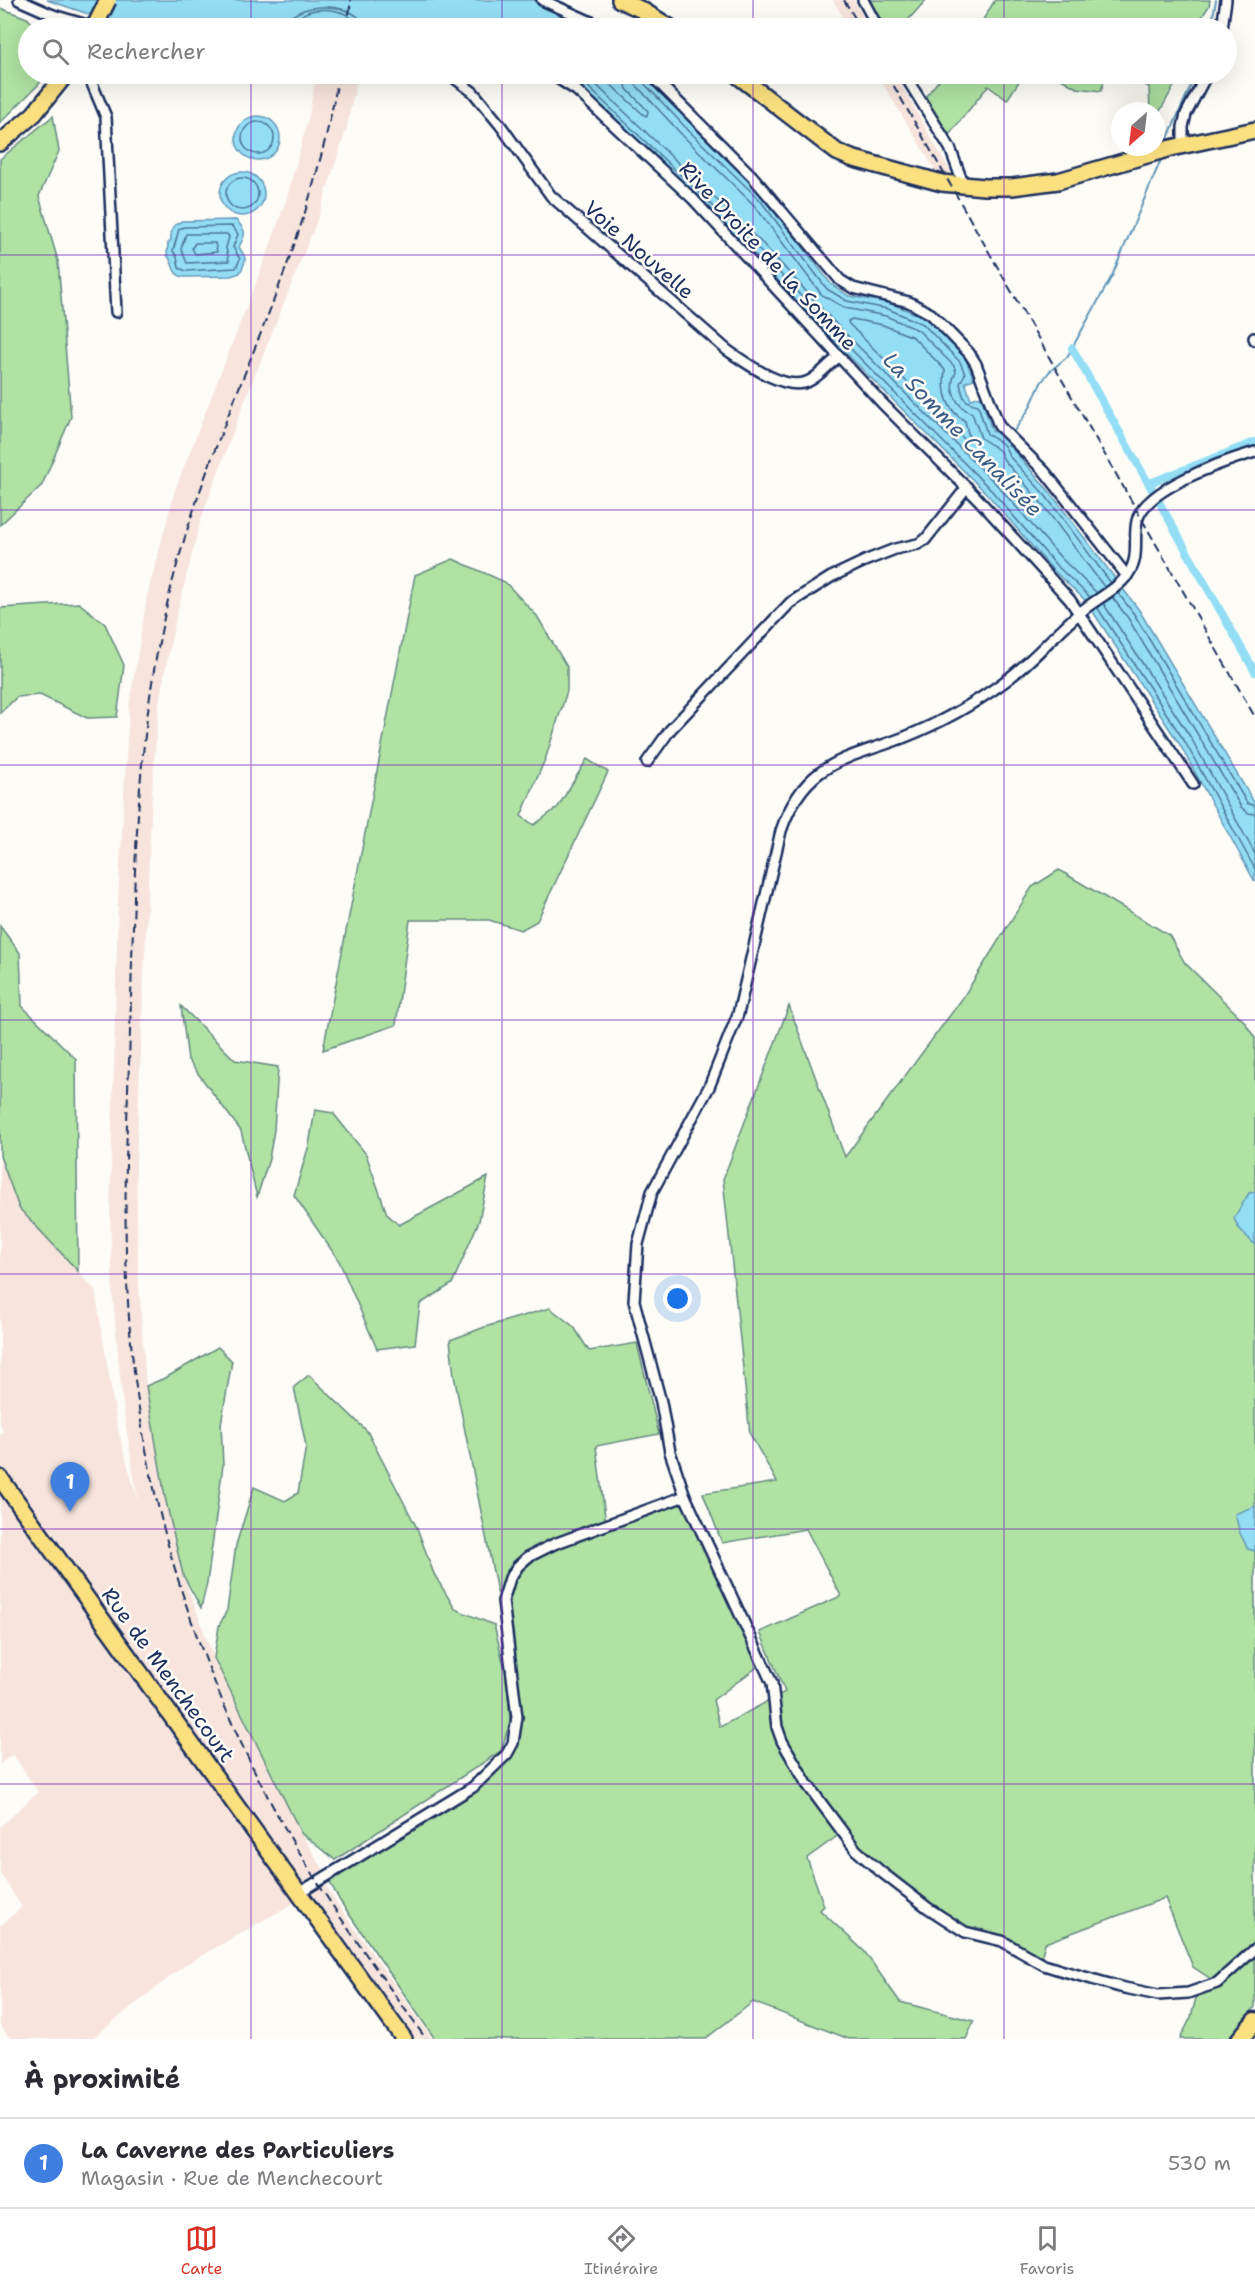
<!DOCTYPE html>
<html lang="fr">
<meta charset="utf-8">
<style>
:root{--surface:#fff;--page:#f7f7f7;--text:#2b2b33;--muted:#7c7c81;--line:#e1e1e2;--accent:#d93025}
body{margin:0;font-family:"Shantell Sans",sans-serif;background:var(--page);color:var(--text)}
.compass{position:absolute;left:1111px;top:102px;width:54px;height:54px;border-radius:50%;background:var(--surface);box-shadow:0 6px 24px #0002;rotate:208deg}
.you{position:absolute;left:678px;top:1299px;width:21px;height:21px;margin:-15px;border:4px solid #fff;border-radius:50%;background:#1a73e8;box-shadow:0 0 0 9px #1a73e833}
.badge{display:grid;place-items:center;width:39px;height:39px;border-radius:50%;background:var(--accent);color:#fff;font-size:20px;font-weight:700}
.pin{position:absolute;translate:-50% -50px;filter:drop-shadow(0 2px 3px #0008)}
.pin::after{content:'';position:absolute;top:32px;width:21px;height:18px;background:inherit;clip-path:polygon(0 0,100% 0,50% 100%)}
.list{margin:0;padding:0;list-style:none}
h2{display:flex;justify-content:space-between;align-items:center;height:78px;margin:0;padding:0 24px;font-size:26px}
h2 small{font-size:20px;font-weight:400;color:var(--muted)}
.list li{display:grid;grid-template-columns:39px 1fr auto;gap:18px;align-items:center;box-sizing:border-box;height:90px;padding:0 24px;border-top:2px solid var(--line)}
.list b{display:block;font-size:22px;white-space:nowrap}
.list p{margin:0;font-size:20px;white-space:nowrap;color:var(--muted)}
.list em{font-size:20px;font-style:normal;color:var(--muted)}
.icon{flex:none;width:33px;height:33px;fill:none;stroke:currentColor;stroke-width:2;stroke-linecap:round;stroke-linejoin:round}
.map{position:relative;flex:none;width:1255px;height:2039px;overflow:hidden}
.search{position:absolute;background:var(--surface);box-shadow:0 6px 24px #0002;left:18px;right:18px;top:18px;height:66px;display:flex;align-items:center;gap:15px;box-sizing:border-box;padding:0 21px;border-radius:33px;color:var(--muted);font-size:22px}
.sheet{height:168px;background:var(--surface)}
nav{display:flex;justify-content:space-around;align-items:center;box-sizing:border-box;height:84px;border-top:2px solid var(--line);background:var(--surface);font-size:16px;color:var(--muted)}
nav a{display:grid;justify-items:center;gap:3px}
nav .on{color:var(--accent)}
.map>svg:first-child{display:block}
</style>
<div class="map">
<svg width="1255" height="2039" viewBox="0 0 1255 2039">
<rect width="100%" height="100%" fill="#fdfcf7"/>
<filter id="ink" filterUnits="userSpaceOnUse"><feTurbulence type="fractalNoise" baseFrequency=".0167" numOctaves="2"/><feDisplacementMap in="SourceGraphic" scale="12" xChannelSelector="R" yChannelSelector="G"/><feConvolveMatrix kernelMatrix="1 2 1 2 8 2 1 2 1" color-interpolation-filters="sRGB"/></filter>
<g filter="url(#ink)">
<g fill="#f7e5dd">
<polygon points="833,0 854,0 870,28 849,28"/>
<polygon points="316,74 358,74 347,127 318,218 242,408 201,519 175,621 159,703 152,790 136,1165 138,1269 146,1386 165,1497 183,1575 214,1658 301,1833 325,1872 306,1884 310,1893 326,1884 336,1902 433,2039 412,2039 310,1894 185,1965 91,2039 11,2039 0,2025 0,1926 22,1907 0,1873 0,1827 38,1792 13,1754 0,1764 0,1434 3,1432 0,1423 0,1156 19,1208 95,1290 118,1430 138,1502 123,1407 113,1300 110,1211 118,902 129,707 147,596 175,490 269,249 287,197 309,116"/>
<polygon points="877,74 895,74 954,178 938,175"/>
</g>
<g fill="#afe2a3" stroke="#658880" stroke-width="1.5">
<polygon points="869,0 926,0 901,28 884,28"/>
<polygon points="995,0 1210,0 1209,6 1200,20 1149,20 1145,28 978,28"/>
<polygon points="0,8 27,18 37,28 28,28 28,74 45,74 39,84 0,123"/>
<polygon points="944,74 1024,74 1007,100 988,86 945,140 921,102"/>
<polygon points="1052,74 1106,74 1101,91 1077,88"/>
<polygon points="1121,74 1181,74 1156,118 1156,111 1150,111 1149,87"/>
<polygon points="53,116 59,151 39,196 58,261 71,417 42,485 0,525 0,159"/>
<polygon points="453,559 505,582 537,616 567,667 567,691 546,757 521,816 534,825 558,807 587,759 608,772 537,921 521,930 489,920 410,920 396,1025 323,1050 415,575"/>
<polygon points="79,603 105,624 124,665 117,717 87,718 40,695 17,697 0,713 0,608"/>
<polygon points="1059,870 1169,935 1185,963 1244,1021 1255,1038 1255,2007 1228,2039 1180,2039 1191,2017 1198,1990 1217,1983 1193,1967 1165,1898 1045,1943 1040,1962 1012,1945 973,1935 880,1871 843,1832 807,1858 824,1906 820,1910 864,1951 900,2002 974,2021 966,2039 849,2039 753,2002 705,2039 435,2039 340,1901 327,1877 459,1796 507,1754 517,1717 503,1601 497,1592 454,1376 450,1340 485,1327 550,1308 574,1327 589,1351 637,1343 659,1434 596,1446 606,1524 685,1496 764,1662 713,1700 720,1727 785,1692 760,1632 841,1596 806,1529 722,1543 703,1493 777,1482 750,1434 723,1179 789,1006 845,1157 962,999 1032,887"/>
<polygon points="0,926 20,953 22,1006 76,1059 78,1271 19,1208 0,1156"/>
<polygon points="181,1006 235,1060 278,1067 274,1130 269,1159 257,1197 241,1131 188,1060"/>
<polygon points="315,1110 333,1113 366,1154 387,1214 399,1225 488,1177 479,1221 452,1284 420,1304 415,1344 377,1349 339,1261 294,1195 309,1145"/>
<polygon points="218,1347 232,1361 221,1424 223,1465 207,1583 201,1608 183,1575 165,1497 146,1386 167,1377"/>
<polygon points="309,1375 367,1431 417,1528 434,1574 455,1609 494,1625 507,1677 510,1722 501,1751 335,1860 301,1833 214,1658 219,1626 227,1610 236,1545 254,1487 285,1501 298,1493 306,1446 294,1387"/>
</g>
<g fill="#93def4" stroke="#6398b8" stroke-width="1.5">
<polygon points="47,0 534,0 592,28 345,28 336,24 291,28 130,28"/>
<polygon points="558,74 643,74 694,127 764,196 831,284 849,296 890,303 926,318 965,358 974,379 965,382 971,399 981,396 992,431 1003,435 1015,447 1014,451 1049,491 1139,610 1255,804 1255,882 1180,745 1086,601 1052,569 987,494 825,332 753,253 578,85"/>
<circle cx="258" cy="138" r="22"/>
<circle cx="242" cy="194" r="22"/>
<path d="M236,220C247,231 246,234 239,247C247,260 247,258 240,273L231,276L185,277C170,275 175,263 167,255L168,243L171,240C170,230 173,225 182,221Z"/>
<polygon points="1255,1192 1255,1245 1238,1227 1234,1218 1249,1193"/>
<polygon points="1255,1506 1255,1551 1248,1549 1240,1533 1235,1514"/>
</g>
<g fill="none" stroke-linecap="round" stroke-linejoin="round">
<g stroke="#4b759a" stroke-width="1.5">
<path d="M286,28C287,0 362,0 363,28"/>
<path d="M295,28C296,5 336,6 350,17L354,28"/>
<polyline points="570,74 582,81 758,249 830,328 991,490 1056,565 1090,597"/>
<polyline points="585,74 763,244 835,323 997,485 1062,559 1097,593"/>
<polyline points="599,74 644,115 647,116 648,111 627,89 623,74"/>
<path d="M632,74L636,85L684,137L754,205L822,295L845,308L886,316L918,330L954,366L956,372C947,388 956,407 972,413L981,438L1000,451L1004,460L1039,500L1105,588"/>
<path d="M640,74L641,80L689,131L760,200L827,289L847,301L888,309L923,324L960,362L965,374L960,383C963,398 963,402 978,405L987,434C999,442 1004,441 1009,456L1045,495L1111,583"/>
<circle cx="258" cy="138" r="16"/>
<circle cx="242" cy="194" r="16"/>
<polygon points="232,226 238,234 233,247 240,259 236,268 186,271 179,268 177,257 173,251 179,229 184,227"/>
<polygon points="186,234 227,234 229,237 226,248 229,261 187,263 181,249"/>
<polygon points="195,243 215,243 217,252 195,254 192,248"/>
<path d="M852,319L883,325L913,337L945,370C942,391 946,410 965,421L970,441H966L849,324L848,321Z"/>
<polyline points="1118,593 1134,614 1247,803 1255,806"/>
<polyline points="1112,597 1128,618 1241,807 1248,813 1255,814"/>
<polyline points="1103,603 1191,738 1255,854"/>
<polyline points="1097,607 1185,742 1255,869"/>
</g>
<g stroke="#6398b8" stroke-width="2">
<polyline points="1211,28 1216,0"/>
<polyline points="1166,142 1196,74"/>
<polyline points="1012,434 1029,409 1041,383 1049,372 1067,357 1112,276 1162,157"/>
</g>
<g stroke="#93def4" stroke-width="8">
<polyline points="1072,348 1255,672"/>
<polyline points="1150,483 1255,442"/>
</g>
<g stroke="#1b2f5e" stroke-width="14">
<g id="minor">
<polyline points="19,0 53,15 97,28"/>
<polyline points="542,0 605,28"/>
<polyline points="863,0 878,28"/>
<polyline points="53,15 61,28"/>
<polyline points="1222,28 1226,0"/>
<polyline points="88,74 106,117 116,312"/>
<path d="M449,74L473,92L501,126L551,196L727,350C746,363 786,393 809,381C821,375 828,364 839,357"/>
<polyline points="551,74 576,90 693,199 882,403 978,499 1070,600 1193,784"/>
<polyline points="650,74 752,176 840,280 853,288 909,302 931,314 969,353 976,364 999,426 1045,472 1127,576"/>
<polyline points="904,74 950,148 964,186"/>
<polyline points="1183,145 1183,127 1186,114 1207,74"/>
<polyline points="1254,338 1255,340"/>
<path d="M1255,452C1225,461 1144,488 1137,521C1133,539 1140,558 1128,574C1117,590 1096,599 1082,611C1055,633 1033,661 1004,682C974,704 940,723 905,737C845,760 805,761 781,831L738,1014L709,1087L652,1192L638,1244L634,1301L661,1402L670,1452L685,1496L772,1683L777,1727L782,1741L807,1784L856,1850L880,1871L928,1908L965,1932L1002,1941L1044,1965L1060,1970L1120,1987L1158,1995L1188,1993L1217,1983L1255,1949"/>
<polyline points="647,762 670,730 790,603 831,577 867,560 895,549 918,544 925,540 967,487"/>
<polyline points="299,1893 473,1787 507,1754 513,1743 517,1717 503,1601 510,1578 518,1566 528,1557 554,1544 685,1496"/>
</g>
</g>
<g stroke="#1b2f5e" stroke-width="20">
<g id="primary">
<polyline points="620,0 642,10 671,28"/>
<polyline points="736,74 837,152 851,158 942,183 984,187 1012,187 1058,181 1171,148 1255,130"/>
<polyline points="0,143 34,114 66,74"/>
<polyline points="0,1478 404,2039"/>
</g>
</g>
<g stroke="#1b2f5e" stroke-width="21">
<polyline id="motorway" points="1240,2039 1255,2021"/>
</g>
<use href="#minor" stroke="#fdfcf7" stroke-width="9"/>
<use href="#primary" stroke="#fbe080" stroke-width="15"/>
<use href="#motorway" stroke="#fbe080" stroke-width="16"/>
<g stroke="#1b2f5e" stroke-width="2" stroke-dasharray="9 4.5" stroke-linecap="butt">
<polyline points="844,0 861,28"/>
<polyline points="347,28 351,0"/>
<path d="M339,74C328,135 312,195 291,254C252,362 203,465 174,576C137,717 135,854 131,998C128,1109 121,1220 130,1331C144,1503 198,1672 282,1823C324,1899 376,1968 426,2039"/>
<polyline points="887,74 1255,717"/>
</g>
<g stroke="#1b2f5e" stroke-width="20" stroke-linecap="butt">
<polyline id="primary-bridge" points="94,28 108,0"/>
</g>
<use href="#primary-bridge" stroke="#fbe080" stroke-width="15"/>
</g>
</g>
<path fill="none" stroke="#7b2cbf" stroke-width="1.5" stroke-opacity="0.55" d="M251,0V28M502,0V28M753,0V28M1004,0V28M251,74V2039M502,74V2039M753,74V2039M1004,74V2039M0,255H1255M0,510H1255M0,765H1255M0,1020H1255M0,1274H1255M0,1529H1255M0,1784H1255"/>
<g text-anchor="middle" stroke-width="5" stroke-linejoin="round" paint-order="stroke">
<g font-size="21" fill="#1b2f5e" stroke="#fdfcf7">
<text transform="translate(639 250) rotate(41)" y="7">Voie Nouvelle</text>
<text transform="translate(768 256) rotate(47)" y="7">Rive Droite de la Somme</text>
<text transform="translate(168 1675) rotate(54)" y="7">Rue de Menchecourt</text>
</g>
<g font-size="22" font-style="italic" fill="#395b84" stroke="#fdfcf7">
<text transform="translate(963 434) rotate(46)" y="8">La Somme Canalisée</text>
</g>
</g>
</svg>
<svg class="compass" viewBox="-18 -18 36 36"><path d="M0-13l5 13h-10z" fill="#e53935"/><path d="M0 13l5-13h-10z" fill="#7c7c81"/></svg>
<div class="you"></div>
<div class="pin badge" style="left:70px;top:1512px;background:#3f7fe0">1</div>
<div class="search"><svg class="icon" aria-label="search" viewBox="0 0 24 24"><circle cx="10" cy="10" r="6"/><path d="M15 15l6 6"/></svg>Rechercher</div>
</div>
<section class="sheet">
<h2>À proximité<small></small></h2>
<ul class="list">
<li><span class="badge" style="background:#3f7fe0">1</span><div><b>La Caverne des Particuliers</b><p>Magasin · Rue de Menchecourt</p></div><em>530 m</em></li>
</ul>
</section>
<nav>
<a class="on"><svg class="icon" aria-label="map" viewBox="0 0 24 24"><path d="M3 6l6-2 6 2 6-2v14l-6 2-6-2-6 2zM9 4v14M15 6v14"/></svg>Carte</a>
<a><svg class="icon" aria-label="directions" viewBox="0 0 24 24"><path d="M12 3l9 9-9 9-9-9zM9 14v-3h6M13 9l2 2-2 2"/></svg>Itinéraire</a>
<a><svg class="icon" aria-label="saved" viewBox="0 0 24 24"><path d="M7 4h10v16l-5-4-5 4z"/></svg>Favoris</a>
</nav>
